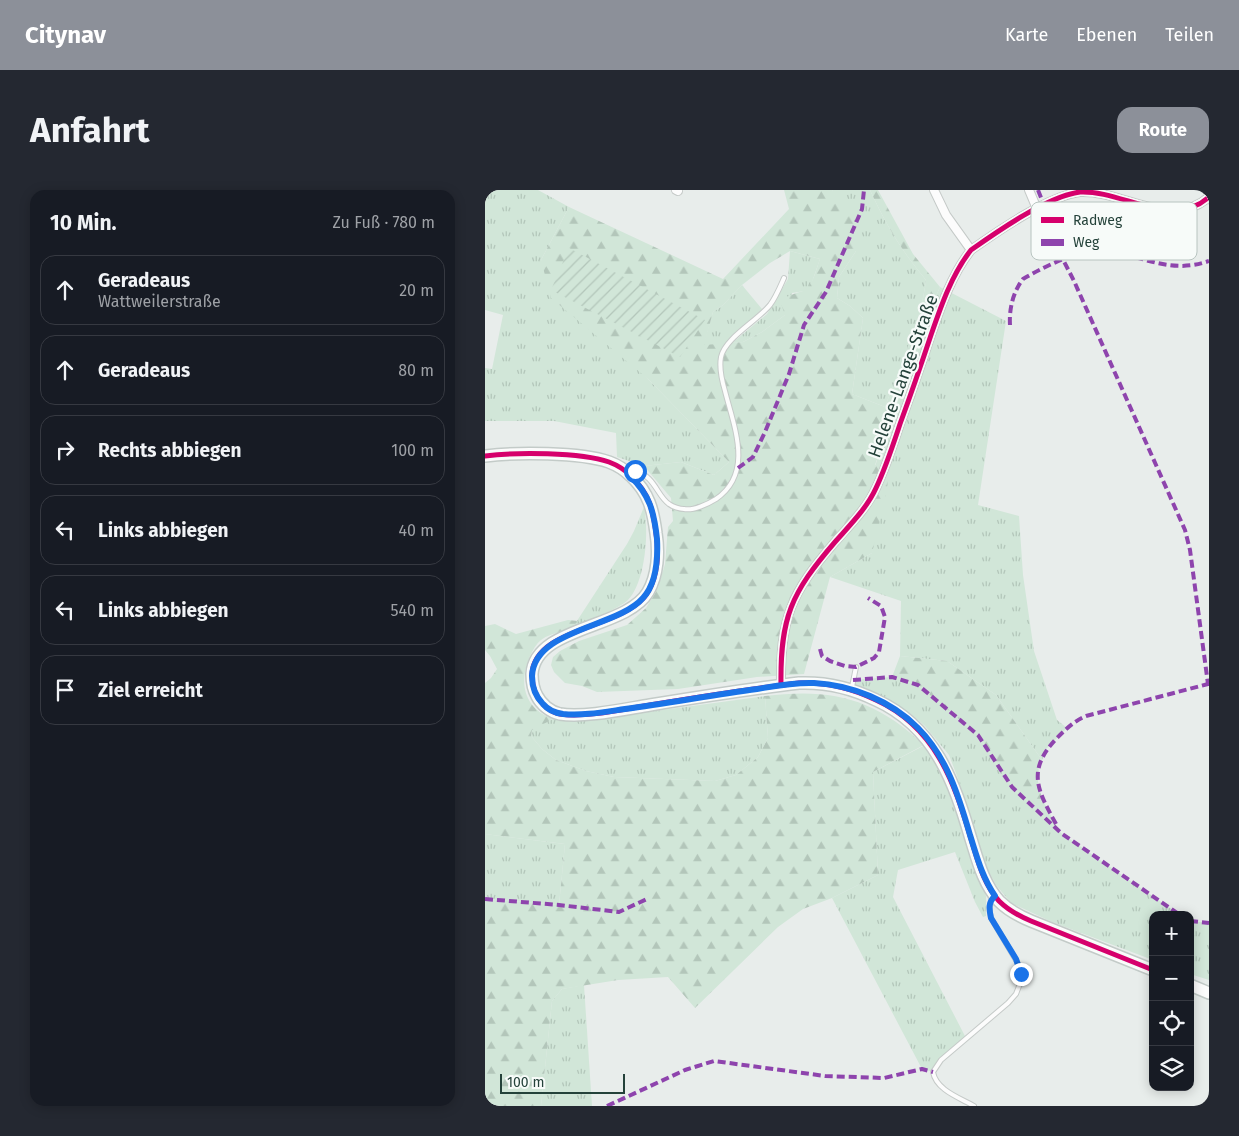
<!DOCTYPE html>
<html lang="de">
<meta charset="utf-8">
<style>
:root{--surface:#171b24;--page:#242831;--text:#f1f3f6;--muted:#9ea1a6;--line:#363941;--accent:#8c9099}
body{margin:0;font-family:"Fira Sans",sans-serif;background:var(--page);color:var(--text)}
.controls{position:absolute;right:15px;bottom:15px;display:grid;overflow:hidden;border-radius:10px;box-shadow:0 2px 12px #0003}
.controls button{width:45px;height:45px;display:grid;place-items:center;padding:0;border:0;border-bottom:1px solid var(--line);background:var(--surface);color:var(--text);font:25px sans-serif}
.scale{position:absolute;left:15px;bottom:12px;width:125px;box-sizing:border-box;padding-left:5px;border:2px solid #24423a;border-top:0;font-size:14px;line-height:18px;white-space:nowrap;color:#24423a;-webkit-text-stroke:4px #f7fbf9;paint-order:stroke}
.stop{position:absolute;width:15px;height:15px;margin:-11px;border:4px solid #1a73e8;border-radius:50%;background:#fff}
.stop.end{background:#1a73e8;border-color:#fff;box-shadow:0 1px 5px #0008}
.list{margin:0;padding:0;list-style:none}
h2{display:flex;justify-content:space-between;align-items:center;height:65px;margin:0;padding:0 20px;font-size:21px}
h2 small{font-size:16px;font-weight:400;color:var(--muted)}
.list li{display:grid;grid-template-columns:32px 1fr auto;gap:15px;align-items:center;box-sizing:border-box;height:70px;margin:0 10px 10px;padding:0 10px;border:1px solid var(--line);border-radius:15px}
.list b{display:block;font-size:19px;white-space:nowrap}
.list p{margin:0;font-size:16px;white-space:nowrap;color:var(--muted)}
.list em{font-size:16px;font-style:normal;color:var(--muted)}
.icon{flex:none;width:28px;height:28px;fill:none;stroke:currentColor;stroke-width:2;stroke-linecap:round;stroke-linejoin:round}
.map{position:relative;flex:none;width:724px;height:916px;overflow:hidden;border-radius:15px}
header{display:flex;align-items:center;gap:30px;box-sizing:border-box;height:70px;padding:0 25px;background:var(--accent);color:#fff}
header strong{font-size:24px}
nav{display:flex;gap:28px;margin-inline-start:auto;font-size:18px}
.intro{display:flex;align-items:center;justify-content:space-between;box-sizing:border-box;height:120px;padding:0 30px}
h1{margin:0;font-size:35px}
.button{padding:12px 22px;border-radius:15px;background:var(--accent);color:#fff;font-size:18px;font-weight:700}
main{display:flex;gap:30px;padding:0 30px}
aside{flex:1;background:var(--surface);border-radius:15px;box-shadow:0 2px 12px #0003}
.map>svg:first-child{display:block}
</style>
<header>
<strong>Citynav</strong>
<nav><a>Karte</a><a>Ebenen</a><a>Teilen</a></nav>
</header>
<div class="intro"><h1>Anfahrt</h1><a class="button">Route</a></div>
<main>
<aside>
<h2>10 Min.<small>Zu Fuß · 780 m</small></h2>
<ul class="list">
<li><svg class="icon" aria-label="ahead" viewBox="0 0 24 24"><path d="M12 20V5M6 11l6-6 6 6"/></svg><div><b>Geradeaus</b><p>Wattweilerstraße</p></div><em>20 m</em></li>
<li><svg class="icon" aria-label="ahead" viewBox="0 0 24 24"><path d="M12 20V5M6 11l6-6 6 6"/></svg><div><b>Geradeaus</b></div><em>80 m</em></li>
<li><svg class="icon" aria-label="right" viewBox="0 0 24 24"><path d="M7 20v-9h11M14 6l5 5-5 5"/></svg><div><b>Rechts abbiegen</b></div><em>100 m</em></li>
<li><svg class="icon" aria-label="left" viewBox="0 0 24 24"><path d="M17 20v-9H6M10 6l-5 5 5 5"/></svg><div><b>Links abbiegen</b></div><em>40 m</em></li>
<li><svg class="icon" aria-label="left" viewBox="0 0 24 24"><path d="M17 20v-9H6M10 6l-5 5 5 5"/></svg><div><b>Links abbiegen</b></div><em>540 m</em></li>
<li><svg class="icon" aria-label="arrive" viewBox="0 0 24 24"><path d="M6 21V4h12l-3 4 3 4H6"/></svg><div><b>Ziel erreicht</b></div></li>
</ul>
</aside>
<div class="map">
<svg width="724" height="916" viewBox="0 0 724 916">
<defs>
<pattern id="grass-tufts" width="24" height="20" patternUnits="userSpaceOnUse" patternTransform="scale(1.25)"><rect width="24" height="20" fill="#d1e6d8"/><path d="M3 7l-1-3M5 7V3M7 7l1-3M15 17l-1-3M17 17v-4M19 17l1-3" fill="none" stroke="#b3c6ba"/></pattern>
<pattern id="forest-firs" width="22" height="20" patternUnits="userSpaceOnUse" patternTransform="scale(1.25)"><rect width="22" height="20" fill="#d1e6d8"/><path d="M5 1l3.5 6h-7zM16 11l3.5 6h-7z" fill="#b3c6ba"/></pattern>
<pattern id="garden-furrows" width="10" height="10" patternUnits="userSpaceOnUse" patternTransform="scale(1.25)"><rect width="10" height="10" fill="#d1e6d8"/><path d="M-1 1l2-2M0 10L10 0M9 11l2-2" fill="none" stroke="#b3c6ba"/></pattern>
</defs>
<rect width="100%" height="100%" fill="#e8edeb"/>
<g fill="url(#grass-tufts)">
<polygon points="0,0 53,0 84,17 56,70 163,189 244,272 229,285 196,272 159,276 132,267 131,243 69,231 0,231 0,178 7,179 18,125 0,120"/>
<path d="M347,0H385C401,35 416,60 441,90C436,132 415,177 400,217L367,204L378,128L365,116L352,108L354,87L371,61Z"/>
<polygon points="305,61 335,69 326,95 320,101 307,103 300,125 277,142 258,152 247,153 282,124 303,89"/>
<polygon points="257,95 277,119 240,154 218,156 228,122 238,115"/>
<polygon points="455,97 521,131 493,315 534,326 538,385 549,461 572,530 582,538 562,558 557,570 511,505 462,471 415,466 416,411 345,387 387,363 390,276 446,117"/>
<path d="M159,317C164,340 161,391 143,410C135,418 101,432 88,437L142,354L149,341Z"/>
<polygon points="407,487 433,495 493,545 527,597 576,643 695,725 668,725 668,770 567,732 526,713 511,695 502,678 472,586 464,565 440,536 426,524 410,513 368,494 368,490"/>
<polygon points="280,506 283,548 273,567 251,585 230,591 129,587 101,581 71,570 57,559 46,546 47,540 51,536 68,529 84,531 111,529"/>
<polygon points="442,554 464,599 490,680 501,706 501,726 498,727 490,712 470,662 413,680 408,707 481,848 456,870 448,882 437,879 347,708 393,685 388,582"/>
<polygon points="0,644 80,654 74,715 0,709"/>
<polygon points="705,731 724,733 724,790 705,784"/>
<polygon points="99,795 107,916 56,916 67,811 77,799"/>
</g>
<g fill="url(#forest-firs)" fill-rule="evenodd">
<path d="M299,0H347L372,35L371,61L354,87L352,108L365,116L378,128L367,204L400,217C415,177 436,132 441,90C416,60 401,35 385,0H393L428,64L455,97L446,117L390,275L404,285L400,310L387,363L345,387L319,484L272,487L193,499L112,502L97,496L80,493L69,482L66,475L68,467L75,461L94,451L142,435L161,418L173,398L180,374L183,337L188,331L186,308L159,276L196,272L229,285L244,272L163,189L66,108L56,70L84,17L238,89L304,19ZM305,61L335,69C331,79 328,97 318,101C308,104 304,105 295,111L300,125L277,142L258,152L219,155L228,122L238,115L257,95L285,73Z"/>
<path d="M83,430L93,431C84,443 68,441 56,450C51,454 48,460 45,466C33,492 39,519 68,529L47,540L46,546L57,559L71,570L101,581L129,587L230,591L251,585L273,567L283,548L280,506C347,498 389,508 439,555L388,582L393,685L347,708L318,719L293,737L210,818L183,787L133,790L77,799L67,811L56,916H0V709L74,715L80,654L0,644V493L6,488L12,479L5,466L0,460V436L10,434L31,444Z"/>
<path d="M415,466L462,471L511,505L557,570C544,595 564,621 576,643L527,597L493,545L433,495L407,487Z"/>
</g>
<polygon fill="url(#garden-furrows)" points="84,58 220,130 195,167 66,100"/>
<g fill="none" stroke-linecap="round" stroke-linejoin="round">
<g stroke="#c5cac8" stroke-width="6">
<g id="lane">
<path d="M147,284L150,281C170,286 172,306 184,314C188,317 195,319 199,319C208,321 223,314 231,309C269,283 249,237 240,201C237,191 234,178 236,167C240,148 272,131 285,115C291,107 295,97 299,88"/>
<polyline points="367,497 371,477"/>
<path d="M489,916C475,908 451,900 448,882L456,870L523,813L531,804L536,791L535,777L506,728C504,720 504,715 508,708"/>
</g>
</g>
<g stroke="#c5cac8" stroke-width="10">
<g id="street">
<polyline points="191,0 193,1"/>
<polyline points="449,0 461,25 486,60"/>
<polyline points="544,0 552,19"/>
<path d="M296,495C295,428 306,403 350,352C365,335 382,318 391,298C401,277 408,255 415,234C426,204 436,175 446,145C456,116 467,84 486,60C513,41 563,6 595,2C637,0 687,40 724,7"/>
</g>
</g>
<g stroke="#c3cbc8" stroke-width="14">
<g id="secondary">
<path d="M0,266C31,262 95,262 124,272C132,275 140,280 146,286C164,303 168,320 171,343C174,362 173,385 163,402C141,439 50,436 47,484C47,491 48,499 52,506C56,514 65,522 75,524C99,528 140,519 165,515C214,507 264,499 314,493C341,492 367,498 391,510C450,537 469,591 486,649C493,671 498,693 514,711C523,720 534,726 546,731L668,780"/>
<polyline points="705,795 724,803"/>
</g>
</g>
<use href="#lane" stroke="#fcfcfc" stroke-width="4"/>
<use href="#street" stroke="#fcfcfc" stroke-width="8"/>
<use href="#secondary" stroke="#fcfcfc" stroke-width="11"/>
<g stroke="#8e44ad" stroke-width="4" stroke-dasharray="8 4" stroke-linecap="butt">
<polyline points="553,0 559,15"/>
<polyline points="552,19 589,91 700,340 705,360 723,494 724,494"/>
<path d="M525,135C524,119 528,102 538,89C556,78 597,58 618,60C657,65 684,85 724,71"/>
<polyline points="253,278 268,267 280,242 304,184 319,135 341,102 377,19 379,0"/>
<polyline points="335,459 337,466 345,471 360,476 371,477 389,468 394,462 400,427 396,416 383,408"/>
<polyline points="368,490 407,487 433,495 493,545 527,597 576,643 695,725"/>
<path d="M571,634C553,601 541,581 571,549C580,540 589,531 601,526L723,494"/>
<polyline points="0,709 74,715 134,722 164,708"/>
<polyline points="705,731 724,733"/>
<polyline points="122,916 200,880 229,871 340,886 399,888 437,879 448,882"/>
</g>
<g stroke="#f7fbf9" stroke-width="8">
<g id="cycleway">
<path d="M0,266C31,262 95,262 124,272C132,275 140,280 146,286C164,303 168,320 171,343C174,362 173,385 163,402C141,439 50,436 47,484C47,491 48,499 52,506C56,514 65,522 75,524C99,528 140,519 165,515C214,507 264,499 314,493C341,492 367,498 391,510C450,537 469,591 486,649C493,671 498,693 514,711C523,720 534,726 546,731L668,780"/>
<path d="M296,495C295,428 306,403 350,352C365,335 382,318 391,298C401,277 408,255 415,234C426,204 436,175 446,145C456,116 467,84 486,60C513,41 563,6 595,2C637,0 687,40 724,7"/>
</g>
</g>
<use href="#cycleway" stroke="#d6006c" stroke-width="5"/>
</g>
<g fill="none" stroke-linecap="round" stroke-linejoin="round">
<path stroke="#1a73e8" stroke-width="6" d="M150,281L145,286C165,305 169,322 172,349C173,369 172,393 158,408C132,438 49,439 47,486C47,497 51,507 58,514C63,520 70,523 78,524C98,526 119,522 140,519C184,513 228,505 272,499C290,496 310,492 329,493C367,495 406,511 433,538C462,567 474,607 485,645C492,667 497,687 510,706C503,712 504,719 506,728L531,769L536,784"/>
</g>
<g text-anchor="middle" stroke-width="4.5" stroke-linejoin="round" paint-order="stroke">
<g font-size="18" fill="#24423a" stroke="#f7fbf9">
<text transform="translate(418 186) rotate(-70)" y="6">Helene-Lange-Straße</text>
</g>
</g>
<rect x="546" y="12" width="166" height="58" rx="8" fill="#f7fbf9" stroke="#b8c4c0" stroke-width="1"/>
<rect x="556" y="27" width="23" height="6" fill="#d6006c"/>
<rect x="556" y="49" width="23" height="7" fill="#8e44ad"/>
<g font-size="14" fill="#24423a">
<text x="588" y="35">Radweg</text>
<text x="588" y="57">Weg</text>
</g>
</svg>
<div class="controls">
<button>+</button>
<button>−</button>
<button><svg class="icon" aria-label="locate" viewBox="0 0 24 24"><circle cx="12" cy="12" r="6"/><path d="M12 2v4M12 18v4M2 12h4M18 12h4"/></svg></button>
<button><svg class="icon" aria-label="layers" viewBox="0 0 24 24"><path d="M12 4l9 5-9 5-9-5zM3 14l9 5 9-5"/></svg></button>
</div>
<div class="scale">100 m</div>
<div class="stop" style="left:150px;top:281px"></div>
<div class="stop end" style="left:536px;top:784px"></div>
</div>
</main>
